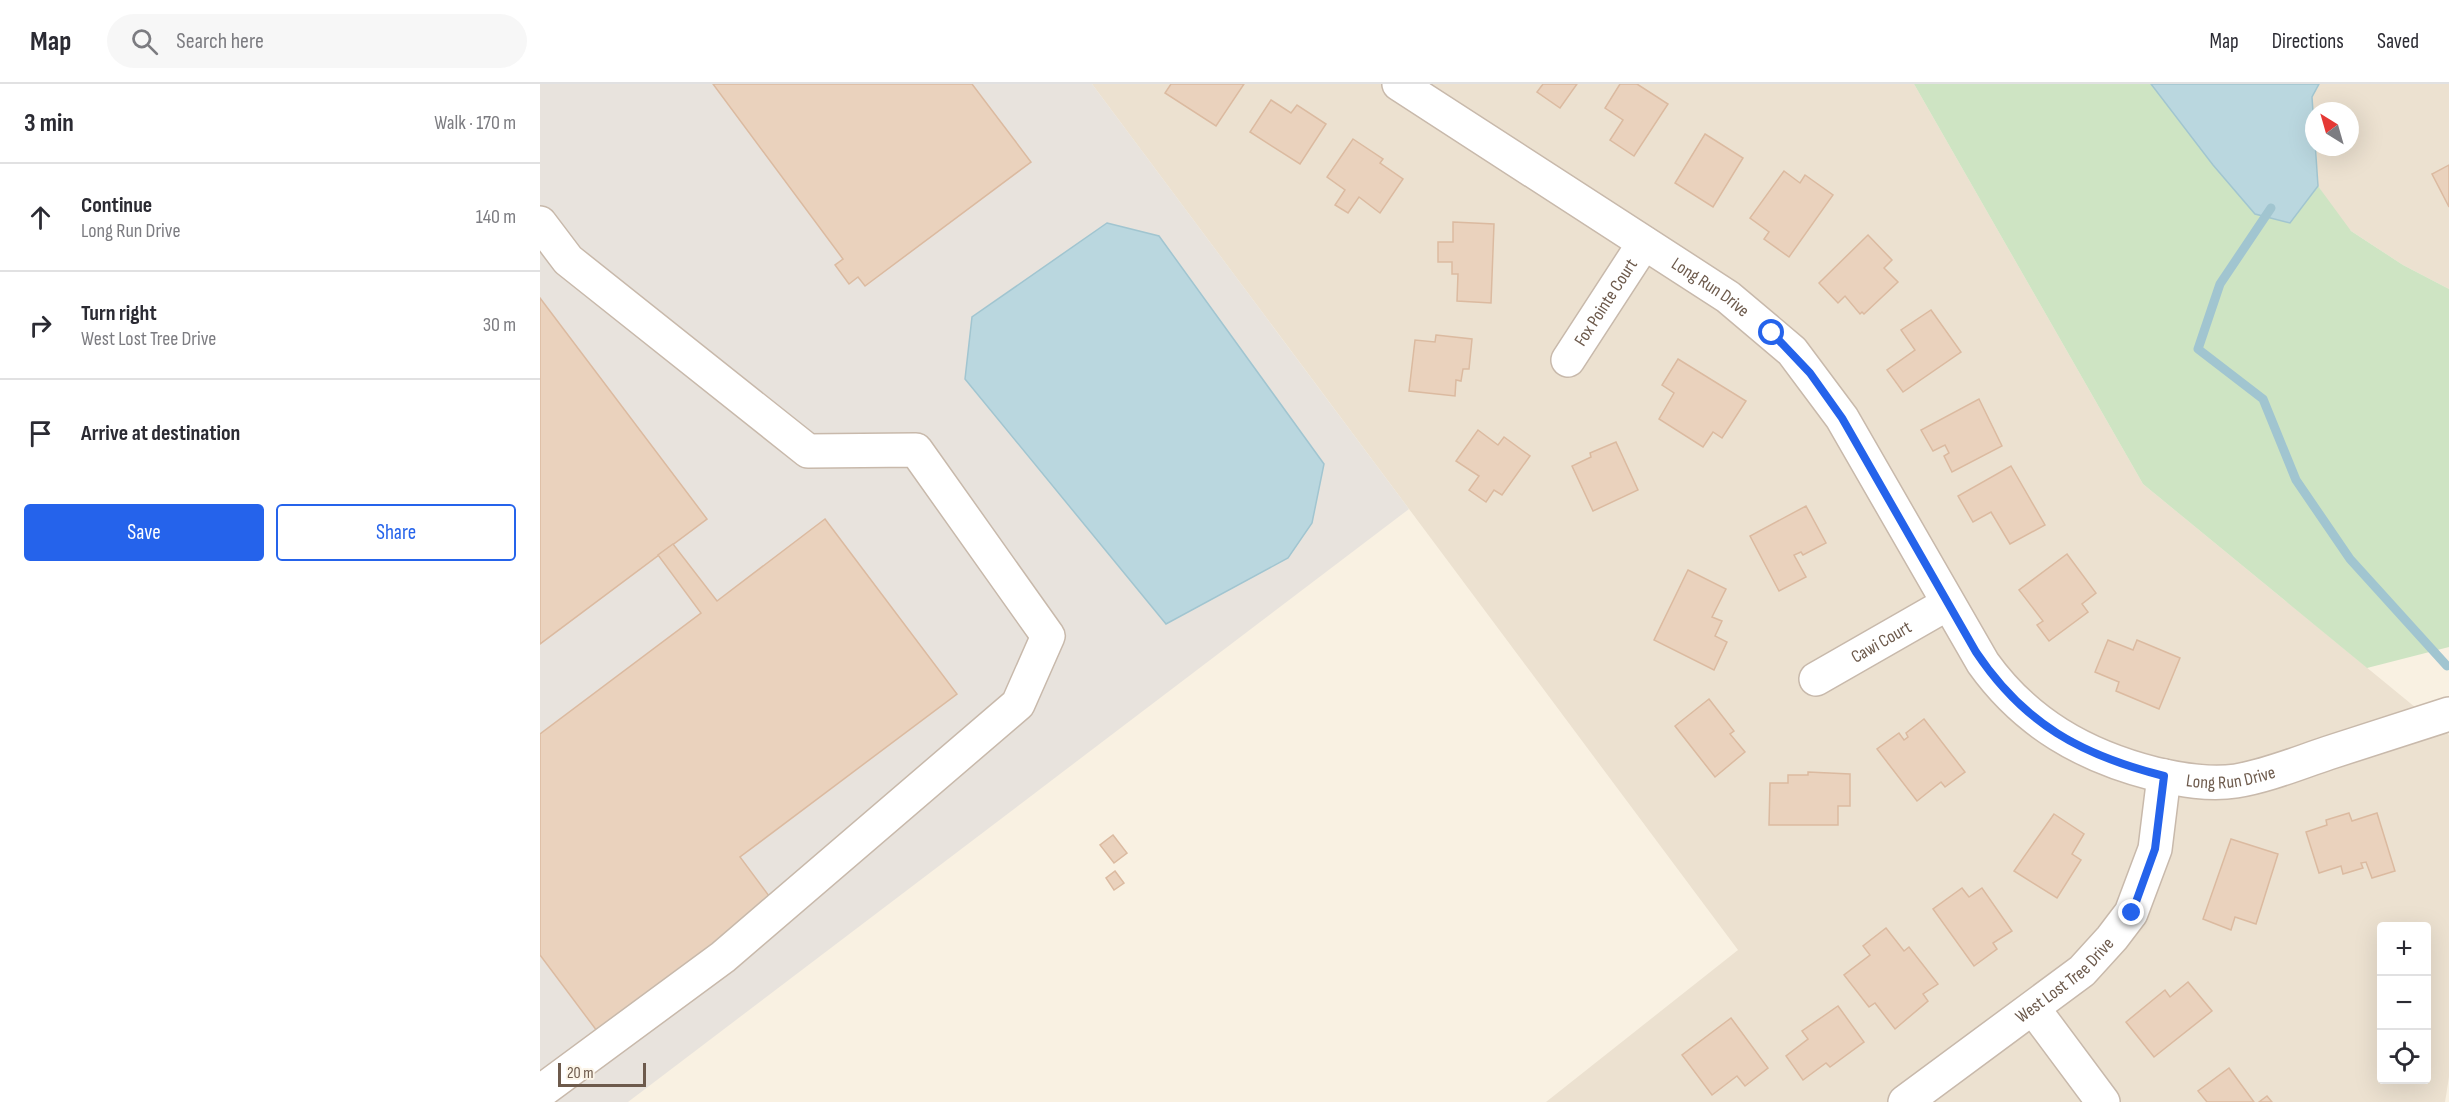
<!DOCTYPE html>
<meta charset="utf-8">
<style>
:root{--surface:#fff;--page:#f7f7f7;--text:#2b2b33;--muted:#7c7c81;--line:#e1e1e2;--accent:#2563eb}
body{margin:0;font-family:"Sofia Sans Condensed",sans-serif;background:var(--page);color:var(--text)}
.controls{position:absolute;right:18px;bottom:18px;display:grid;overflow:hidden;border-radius:6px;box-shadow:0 6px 24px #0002}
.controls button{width:54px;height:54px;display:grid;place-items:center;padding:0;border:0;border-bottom:2px solid var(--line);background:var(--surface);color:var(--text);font:30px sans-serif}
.compass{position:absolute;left:1765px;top:18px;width:54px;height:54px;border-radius:50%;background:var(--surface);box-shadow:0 6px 24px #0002;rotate:323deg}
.scale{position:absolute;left:18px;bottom:15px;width:88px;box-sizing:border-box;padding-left:6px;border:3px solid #6d5a4c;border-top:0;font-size:16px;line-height:21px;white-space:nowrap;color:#6d5a4c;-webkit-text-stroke:4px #fcf5e8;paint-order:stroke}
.stop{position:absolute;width:18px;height:18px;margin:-14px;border:4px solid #2563eb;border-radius:50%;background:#fff}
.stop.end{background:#2563eb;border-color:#fff;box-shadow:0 2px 6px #0008}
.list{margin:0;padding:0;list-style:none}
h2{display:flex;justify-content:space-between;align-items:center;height:78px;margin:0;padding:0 24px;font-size:26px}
h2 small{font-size:20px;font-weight:400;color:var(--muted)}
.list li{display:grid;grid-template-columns:39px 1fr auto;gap:18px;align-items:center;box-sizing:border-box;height:108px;padding:0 24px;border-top:2px solid var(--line)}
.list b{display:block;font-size:22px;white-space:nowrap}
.list p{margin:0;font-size:20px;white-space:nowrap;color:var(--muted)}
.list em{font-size:20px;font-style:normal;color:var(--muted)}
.actions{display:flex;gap:12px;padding:18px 24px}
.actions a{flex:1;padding:14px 0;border:2px solid var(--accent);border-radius:6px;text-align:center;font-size:21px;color:var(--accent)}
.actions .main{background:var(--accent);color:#fff}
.icon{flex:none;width:33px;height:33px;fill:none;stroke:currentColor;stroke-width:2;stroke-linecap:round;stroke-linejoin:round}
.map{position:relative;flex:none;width:1909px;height:1018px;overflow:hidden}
header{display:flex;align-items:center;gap:36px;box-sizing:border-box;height:84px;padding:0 30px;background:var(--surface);border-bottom:2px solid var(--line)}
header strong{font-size:28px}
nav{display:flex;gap:33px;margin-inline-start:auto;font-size:21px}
.search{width:420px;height:54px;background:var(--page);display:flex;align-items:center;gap:15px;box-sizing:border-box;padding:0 21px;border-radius:33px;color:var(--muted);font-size:22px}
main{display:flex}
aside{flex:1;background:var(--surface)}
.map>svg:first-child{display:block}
</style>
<header>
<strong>Map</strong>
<div class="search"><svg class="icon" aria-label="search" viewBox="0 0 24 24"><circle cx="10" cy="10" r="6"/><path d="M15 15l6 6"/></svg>Search here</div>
<nav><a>Map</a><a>Directions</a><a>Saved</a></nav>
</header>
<main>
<aside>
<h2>3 min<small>Walk · 170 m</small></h2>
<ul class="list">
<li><svg class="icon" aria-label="ahead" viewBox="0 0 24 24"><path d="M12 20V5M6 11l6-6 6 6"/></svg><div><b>Continue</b><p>Long Run Drive</p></div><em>140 m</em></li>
<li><svg class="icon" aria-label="right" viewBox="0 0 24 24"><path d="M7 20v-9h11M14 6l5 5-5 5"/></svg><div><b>Turn right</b><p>West Lost Tree Drive</p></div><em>30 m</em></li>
<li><svg class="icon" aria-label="arrive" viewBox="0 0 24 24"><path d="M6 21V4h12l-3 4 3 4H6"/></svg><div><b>Arrive at destination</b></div></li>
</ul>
<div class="actions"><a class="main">Save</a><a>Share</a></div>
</aside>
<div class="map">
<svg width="1909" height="1018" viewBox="0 0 1909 1018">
<rect width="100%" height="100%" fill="#f9f1e2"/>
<g fill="#ece1d0" fill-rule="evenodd">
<path d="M552,0H1374L1603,400L1909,651V993L1905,1018H1006L1198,866ZM1842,842H1886V996H1842Z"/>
<polygon points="1779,0 1909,0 1909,205 1863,181 1805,143 1778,102 1776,63 1810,63 1810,27 1774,27 1774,39 1772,13"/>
</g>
<polygon fill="#e8e3dd" points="0,0 552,0 869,425 88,1018 0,1018"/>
<polygon fill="#cee4c3" points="1374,0 1611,0 1673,81 1715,130 1750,139 1778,102 1811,147 1863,181 1909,205 1909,563 1827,584 1603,400"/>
<g fill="#bad7df" stroke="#a1c5d0" stroke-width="1.5">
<polygon points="1611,0 1779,0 1772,13 1778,102 1750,139 1715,130 1673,81"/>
<polygon points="567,139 619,152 784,380 772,439 748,474 626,540 425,295 432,233"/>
</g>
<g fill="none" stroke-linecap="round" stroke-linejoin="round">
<polyline stroke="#a1c5d0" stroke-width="9" points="1731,124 1680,200 1658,265 1723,315 1756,396 1810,475 1907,582"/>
</g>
<g fill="#ead2bd" stroke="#dbbaa0" stroke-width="1.5">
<polygon points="173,0 432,0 491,78 325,202 318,193 309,200 295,181 303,175"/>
<polygon points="631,0 704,0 676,42 625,9"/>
<polygon points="1003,0 1037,0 1020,24 997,8"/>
<polygon points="1080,0 1097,0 1128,20 1094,72 1070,56 1083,36 1065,24"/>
<polygon points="731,16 751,29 757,21 786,40 760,80 710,48"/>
<polygon points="1165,50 1203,74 1173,123 1135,99"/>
<polygon points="813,55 843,75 840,79 863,95 840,129 819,113 808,129 795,121 805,106 787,93"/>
<polygon points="1909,81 1909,123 1892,90"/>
<polygon points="1244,87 1260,99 1265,91 1293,111 1249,173 1224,155 1229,148 1210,134"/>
<polygon points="913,138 954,140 951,219 917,217 918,190 912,190 912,178 898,178 898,158 913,158"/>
<polygon points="1328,151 1352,176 1344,184 1358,198 1324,230 1322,228 1320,230 1305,212 1298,219 1279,199"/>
<polygon points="0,214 167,435 0,560"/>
<polygon points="1391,226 1421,268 1363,308 1347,286 1375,266 1361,246"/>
<polygon points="896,251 932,255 929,285 923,285 921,297 916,296 915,312 869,307 875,256 895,258"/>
<polygon points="1138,275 1206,317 1182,354 1173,348 1163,363 1119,335 1134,309 1122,301"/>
<polygon points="1439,315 1462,362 1412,388 1404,372 1409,369 1405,361 1393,367 1381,346"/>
<polygon points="938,346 958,361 964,353 990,372 962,411 954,406 946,418 929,406 939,392 916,377"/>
<polygon points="1076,358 1098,406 1053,427 1032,382 1051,373 1050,369"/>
<polygon points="1471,382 1505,441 1470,460 1451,428 1433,438 1418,412"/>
<polygon points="1266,422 1286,459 1263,471 1261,468 1254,471 1266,493 1239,507 1210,452"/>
<polygon points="285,435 417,610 200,773 232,816 57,947 0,871 0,650 161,529 118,471 133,460 177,517"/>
<polygon points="1527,470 1556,509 1542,520 1548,528 1509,557 1497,541 1503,537 1479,506"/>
<polygon points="1148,486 1186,505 1172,533 1182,537 1175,552 1187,558 1174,586 1114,556"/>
<polygon points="1568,556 1593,566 1597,556 1640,574 1619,625 1576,607 1579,598 1555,588"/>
<polygon points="1169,615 1194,647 1190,650 1205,668 1175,693 1135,642"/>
<polygon points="1384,635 1425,688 1405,703 1401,698 1377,717 1337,665 1359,649 1364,656 1368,653 1366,649"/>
<polygon points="1268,688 1310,690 1310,722 1298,722 1298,741 1229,741 1230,699 1248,699 1248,691 1268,691"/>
<polygon points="1809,729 1812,737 1837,729 1855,787 1832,794 1826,778 1821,779 1823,784 1803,790 1801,782 1779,789 1766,748 1787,741 1786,736"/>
<polygon points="1514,730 1544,750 1532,770 1541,776 1517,814 1474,787"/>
<polygon points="573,751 587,769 574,779 560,761"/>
<polygon points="1691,755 1738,770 1716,840 1695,833 1691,846 1663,835"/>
<polygon points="575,787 584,799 574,806 566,794"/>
<polygon points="1422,804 1429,813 1442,804 1472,847 1453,859 1457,865 1434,882 1393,825"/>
<polygon points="1346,844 1364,867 1369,863 1398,900 1383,910 1388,917 1355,945 1335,919 1329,923 1304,891 1330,871 1323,862"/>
<polygon points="1648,898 1672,927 1614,973 1586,938 1625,906 1630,913"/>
<polygon points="1298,922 1324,958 1290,983 1286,979 1263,996 1246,972 1268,955 1262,947"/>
<polygon points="1191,934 1228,984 1205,1002 1197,992 1172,1011 1142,971"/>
<polygon points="1689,984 1714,1018 1667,1018 1658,1007"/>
<polygon points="1727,1012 1732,1018 1719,1018"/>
</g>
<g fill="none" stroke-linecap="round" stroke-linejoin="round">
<g stroke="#c8b9ab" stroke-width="36">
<g id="minor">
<path id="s1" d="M859,0L1188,213L1252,267L1302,334L1443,579C1486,639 1544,672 1615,690C1641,696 1669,701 1696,697C1727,692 1758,679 1788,669C1828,656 1868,643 1909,630"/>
<polyline points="0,139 28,176 268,367 376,366 508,552 478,620 183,873 0,1008"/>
<path id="s2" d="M1028,276L1104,159"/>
<path id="s3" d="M1276,595L1407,520"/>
<polyline points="1493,924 1563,1018"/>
<path id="s4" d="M1365,1018L1542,887L1572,854L1591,829L1615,765L1624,692"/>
</g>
</g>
<use href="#minor" stroke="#fff" stroke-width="33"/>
</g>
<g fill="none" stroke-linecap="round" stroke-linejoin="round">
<path stroke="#2563eb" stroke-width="8" d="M1232,249L1270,289L1302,334L1436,568C1484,640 1541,671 1624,692L1615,765L1592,829"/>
</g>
<g text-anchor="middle" stroke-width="4.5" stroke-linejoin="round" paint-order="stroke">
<g font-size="18" fill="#6d5a4c" stroke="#fcf5e8">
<text dy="6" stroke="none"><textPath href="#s1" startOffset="372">Long Run Drive</textPath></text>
<text dy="6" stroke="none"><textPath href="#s2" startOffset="69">Fox Pointe Court</textPath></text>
<text dy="6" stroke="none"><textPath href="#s3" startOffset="75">Cawi Court</textPath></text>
<text dy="6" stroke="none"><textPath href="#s1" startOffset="1128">Long Run Drive</textPath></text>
<text dy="6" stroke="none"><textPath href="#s4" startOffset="201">West Lost Tree Drive</textPath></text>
</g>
</g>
</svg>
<div class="controls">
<button>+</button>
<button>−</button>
<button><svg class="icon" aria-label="locate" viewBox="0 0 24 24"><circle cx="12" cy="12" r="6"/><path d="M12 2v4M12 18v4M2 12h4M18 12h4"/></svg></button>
</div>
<svg class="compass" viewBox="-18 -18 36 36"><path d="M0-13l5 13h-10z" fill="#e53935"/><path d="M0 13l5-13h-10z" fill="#7c7c81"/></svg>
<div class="scale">20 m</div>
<div class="stop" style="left:1232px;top:249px"></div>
<div class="stop end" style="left:1592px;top:829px"></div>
</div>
</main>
